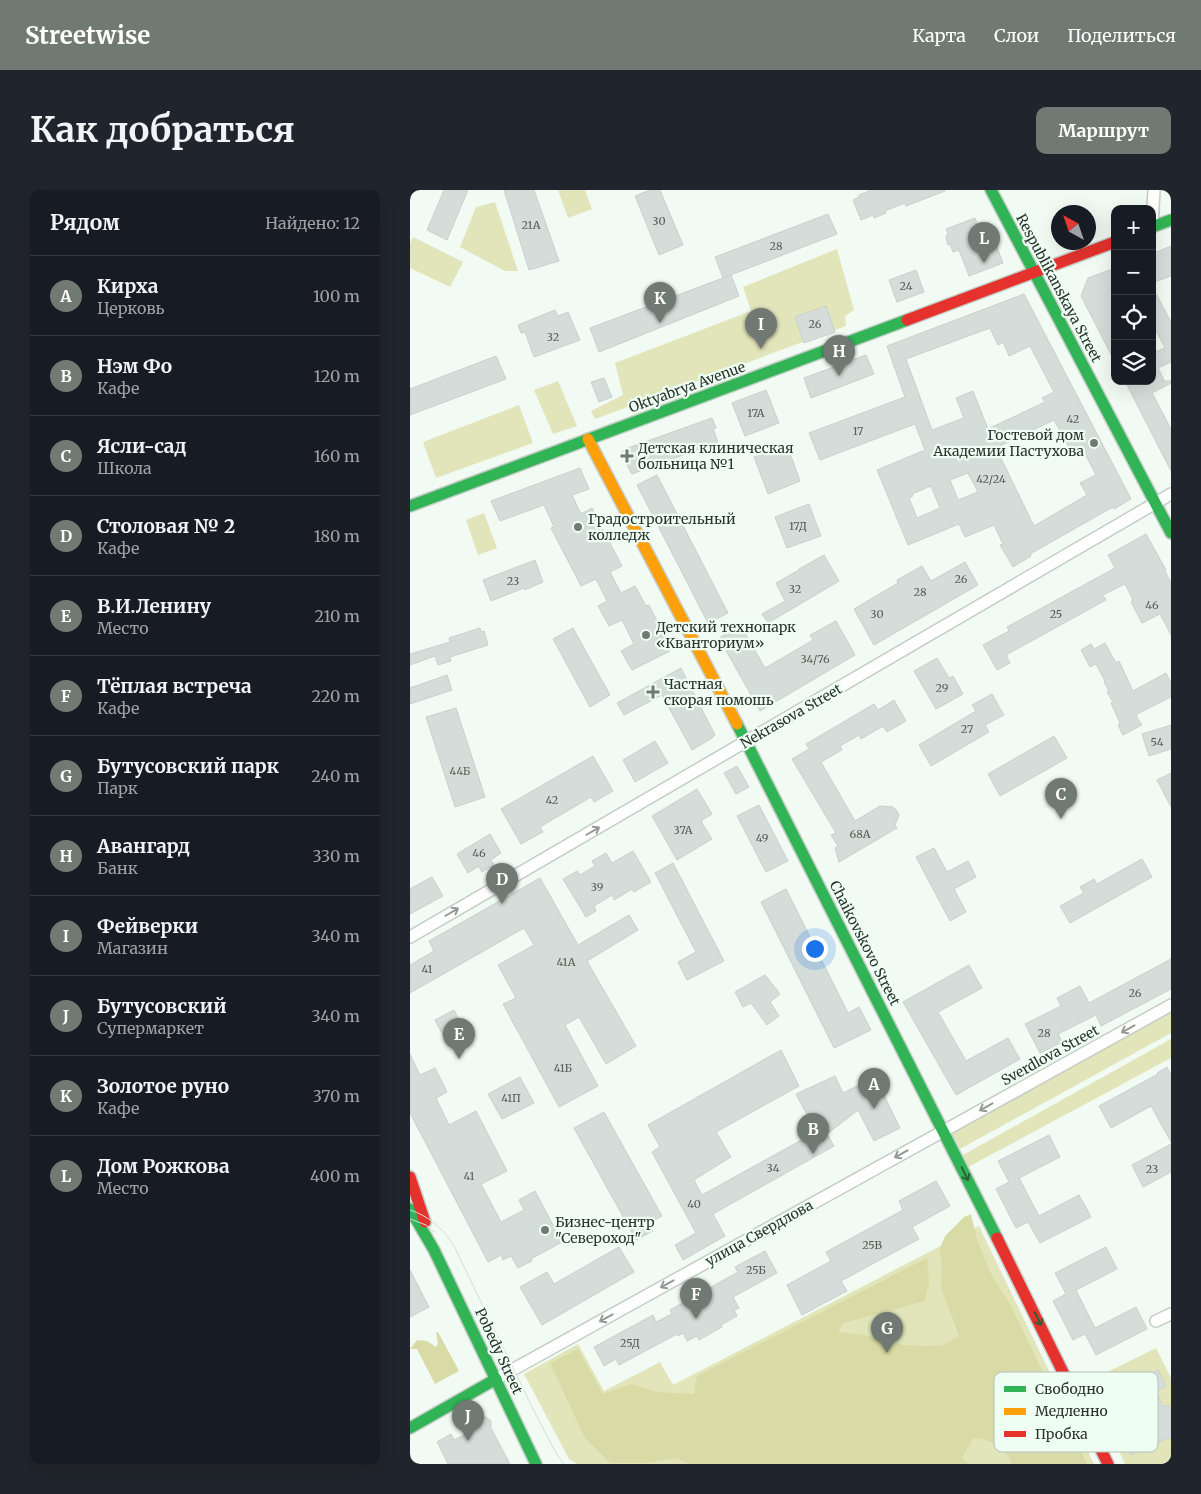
<!DOCTYPE html>
<html lang="ru">
<meta charset="utf-8">
<style>
:root{--surface:#171b24;--page:#20242c;--text:#f1f3f6;--muted:#9ea1a6;--line:#363941;--accent:#707973}
body{margin:0;font-family:Merriweather,serif;background:var(--page);color:var(--text)}
.controls{position:absolute;right:15px;top:15px;display:grid;overflow:hidden;border-radius:10px;box-shadow:0 5px 20px #0002}
.controls button{width:45px;height:45px;display:grid;place-items:center;padding:0;border:0;border-bottom:1px solid var(--line);background:var(--surface);color:var(--text);font:25px sans-serif}
.compass{position:absolute;left:641px;top:15px;width:45px;height:45px;border-radius:50%;background:var(--surface);box-shadow:0 5px 20px #0002;rotate:320deg}
.you{position:absolute;left:404px;top:758px;width:18px;height:18px;margin:-12px;border:4px solid #fff;border-radius:50%;background:#1a73e8;box-shadow:0 0 0 8px #1a73e833}
.badge{display:grid;place-items:center;width:32px;height:32px;border-radius:50%;background:var(--accent);color:#fff;font-size:16px;font-weight:700}
.pin{position:absolute;translate:-50% -41px;filter:drop-shadow(0 1px 2px #0008)}
.pin::after{content:'';position:absolute;top:26px;width:18px;height:15px;background:inherit;clip-path:polygon(0 0,100% 0,50% 100%)}
.list{margin:0;padding:0;list-style:none}
h2{display:flex;justify-content:space-between;align-items:center;height:65px;margin:0;padding:0 20px;font-size:21px}
h2 small{font-size:16px;font-weight:400;color:var(--muted)}
.list li{display:grid;grid-template-columns:32px 1fr auto;gap:15px;align-items:center;box-sizing:border-box;height:80px;padding:0 20px;border-top:1px solid var(--line)}
.list b{display:block;font-size:19px;white-space:nowrap}
.list p{margin:0;font-size:16px;white-space:nowrap;color:var(--muted)}
.list em{font-size:16px;font-style:normal;color:var(--muted)}
.icon{flex:none;width:28px;height:28px;fill:none;stroke:currentColor;stroke-width:2;stroke-linecap:round;stroke-linejoin:round}
.map{position:relative;flex:none;width:761px;height:1274px;overflow:hidden;border-radius:10px}
header{display:flex;align-items:center;gap:30px;box-sizing:border-box;height:70px;padding:0 25px;background:var(--accent);color:#fff}
header strong{font-size:24px}
nav{display:flex;gap:28px;margin-inline-start:auto;font-size:18px}
.intro{display:flex;align-items:center;justify-content:space-between;box-sizing:border-box;height:120px;padding:0 30px}
h1{margin:0;font-size:35px}
.button{padding:12px 22px;border-radius:10px;background:var(--accent);color:#fff;font-size:18px;font-weight:700}
main{display:flex;gap:30px;padding:0 30px}
aside{flex:1;background:var(--surface);border-radius:10px;box-shadow:0 5px 20px #0002}
.map>svg:first-child{display:block}
</style>
<header>
<strong>Streetwise</strong>
<nav><a>Карта</a><a>Слои</a><a>Поделиться</a></nav>
</header>
<div class="intro"><h1>Как добраться</h1><a class="button">Маршрут</a></div>
<main>
<aside>
<h2>Рядом<small>Найдено: 12</small></h2>
<ul class="list">
<li><span class="badge">A</span><div><b>Кирха</b><p>Церковь</p></div><em>100 m</em></li>
<li><span class="badge">B</span><div><b>Нэм Фо</b><p>Кафе</p></div><em>120 m</em></li>
<li><span class="badge">C</span><div><b>Ясли-сад</b><p>Школа</p></div><em>160 m</em></li>
<li><span class="badge">D</span><div><b>Столовая № 2</b><p>Кафе</p></div><em>180 m</em></li>
<li><span class="badge">E</span><div><b>В.И.Ленину</b><p>Место</p></div><em>210 m</em></li>
<li><span class="badge">F</span><div><b>Тёплая встреча</b><p>Кафе</p></div><em>220 m</em></li>
<li><span class="badge">G</span><div><b>Бутусовский парк</b><p>Парк</p></div><em>240 m</em></li>
<li><span class="badge">H</span><div><b>Авангард</b><p>Банк</p></div><em>330 m</em></li>
<li><span class="badge">I</span><div><b>Фейверки</b><p>Магазин</p></div><em>340 m</em></li>
<li><span class="badge">J</span><div><b>Бутусовский</b><p>Супермаркет</p></div><em>340 m</em></li>
<li><span class="badge">K</span><div><b>Золотое руно</b><p>Кафе</p></div><em>370 m</em></li>
<li><span class="badge">L</span><div><b>Дом Рожкова</b><p>Место</p></div><em>400 m</em></li>
</ul>
</aside>
<div class="map">
<svg width="761" height="1274" viewBox="0 0 761 1274">
<rect width="100%" height="100%" fill="#f2faf4"/>
<g fill="#e1e5b9" fill-rule="evenodd">
<polygon points="148,0 175,0 182,19 158,28"/>
<polygon points="85,12 108,81 95,81 50,57 66,17"/>
<polygon points="3,47 53,72 40,97 0,78 0,54"/>
<polygon points="427,59 444,120 435,126 436,136 185,229 181,221 213,205 205,173 341,121 333,97"/>
<polygon points="148,191 167,236 143,244 124,200"/>
<polygon points="109,215 123,253 26,288 13,252"/>
<polygon points="74,323 87,358 68,365 56,330"/>
<polygon points="761,820 761,843 550,959 541,942"/>
<polygon points="761,849 761,868 558,977 553,965"/>
<polygon points="569,1036 684,1274 167,1274 159,1269 114,1184 168,1154 194,1201 250,1172 263,1195"/>
<path d="M746,1158L761,1188V1220L759,1215L753,1217L749,1208L703,1229L720,1265L761,1247V1274H715L677,1192ZM747,1180L756,1196L731,1208L723,1192Z"/>
</g>
<g fill="#d8dba5">
<path d="M561,1024L567,1050L580,1082L601,1116L677,1274H602C596,1257 580,1249 563,1248L552,1268L559,1274H279L266,1268L235,1273H200L175,1248L140,1173L168,1159L193,1204L221,1194L248,1202L284,1204L287,1186L517,1068L519,1093L515,1111L433,1133L428,1142L461,1146L493,1155L531,1156L549,1146L531,1098L532,1079L530,1058L535,1046L554,1027Z"/>
<polygon points="28,1142 49,1181 25,1194 7,1159 0,1159 7,1150 17,1151 26,1157 28,1153 26,1143"/>
</g>
<g fill="#d4ddd9" stroke="#c7d1cc" fill-rule="evenodd">
<polygon points="34,0 58,0 37,50 17,40"/>
<polygon points="94,0 124,0 149,71 119,80"/>
<polygon points="240,0 250,0 273,55 249,65 225,6"/>
<polygon points="461,0 535,0 535,1 496,16 495,13 475,21 476,23 464,28 463,25 451,30 443,10 449,7 449,5"/>
<polygon points="418,24 427,44 313,88 305,67"/>
<polygon points="565,28 568,36 571,35 578,52 584,49 593,73 559,86 549,60 543,62 540,54 538,55 536,47 538,43 536,39"/>
<polygon points="761,56 761,86 742,93 742,64"/>
<polygon points="705,78 705,172 671,106 678,88"/>
<polygon points="506,80 514,102 487,112 479,90"/>
<polygon points="321,85 329,106 189,162 180,138"/>
<polygon points="742,96 761,132 761,172 748,178 754,190 751,191 761,191 761,193 742,203 761,239 761,281 715,191 742,191 742,163 755,158 742,133"/>
<path d="M614,104L721,309L704,319L703,317L620,364L621,366L603,377L590,355L593,354L584,335L555,347L549,334L498,355L467,280L515,260L505,234L410,270L399,243L495,207L477,156ZM580,138L588,155L593,152L599,166L620,156L644,202L632,208L635,212L578,239L563,201L546,208L554,228L522,240L496,169ZM644,230L662,263L672,258L686,285L670,293L677,305L624,336L586,258ZM558,283L568,302L548,310L540,290ZM521,296L530,318L507,328L499,308L503,306L502,304Z"/>
<polygon points="416,116 425,142 394,153 385,127"/>
<polygon points="145,120 148,126 158,122 170,150 124,167 115,142 111,143 108,135"/>
<polygon points="456,165 464,184 401,208 394,188"/>
<polygon points="86,166 96,189 0,225 0,199"/>
<polygon points="194,188 202,207 189,212 181,192"/>
<polygon points="356,200 369,233 335,246 322,213"/>
<polygon points="302,228 306,238 303,239 308,252 222,284 211,264 215,259"/>
<polygon points="377,255 390,291 358,304 344,267"/>
<polygon points="170,278 179,299 162,305 171,324 182,318 212,376 200,382 211,403 225,396 236,416 239,415 248,433 246,434 260,461 222,480 211,461 224,454 212,430 199,436 188,416 197,411 186,389 171,396 141,338 144,337 134,315 90,331 81,311"/>
<polygon points="247,285 318,423 298,433 227,295"/>
<polygon points="399,314 411,346 377,358 365,327"/>
<polygon points="736,344 756,380 755,381 761,393 761,445 750,424 732,433 721,412 723,410 715,394 693,405 696,410 596,465 600,473 587,480 573,455 599,441 597,437 705,378 698,365"/>
<polygon points="414,365 429,391 358,433 352,424 375,411 366,393 389,380 389,379"/>
<polygon points="125,370 133,392 115,400 114,398 81,411 73,390"/>
<polygon points="555,372 568,395 464,455 444,419 488,393 487,390 512,376 521,391"/>
<polygon points="426,431 445,465 350,521 309,448 331,436 355,478 403,450 400,445"/>
<polygon points="70,438 71,442 74,441 78,455 40,467 41,471 28,475 25,466 0,475 0,464 40,452 39,448"/>
<polygon points="163,438 200,505 180,517 143,449"/>
<polygon points="695,453 706,473 709,471 723,501 756,483 761,493 761,507 729,523 726,526 732,535 713,545 708,535 710,533 701,513 703,512 697,502 699,501 694,492 695,491 686,474 680,477 671,460 681,454 684,459"/>
<polygon points="527,468 539,488 543,486 553,504 526,519 504,481"/>
<polygon points="271,478 305,545 302,548 282,560 252,505 214,525 207,513"/>
<polygon points="37,485 42,500 0,514 0,498"/>
<polygon points="582,504 594,525 575,535 579,542 521,576 509,555 566,521 562,515"/>
<polygon points="484,510 496,531 477,542 473,536 451,549 449,545 430,556 432,560 411,572 445,631 470,616 483,617 487,621 489,625 485,635 487,638 429,672 425,658 428,656 421,645 426,643 382,569 399,559 396,554 464,514 468,520"/>
<polygon points="46,518 75,607 45,617 16,527"/>
<polygon points="761,535 761,559 739,566 732,544"/>
<polygon points="644,546 657,568 590,606 578,584"/>
<polygon points="245,551 258,573 225,592 213,570"/>
<polygon points="183,566 203,601 184,612 181,607 130,637 133,642 111,654 91,619"/>
<polygon points="327,576 339,597 326,604 314,583"/>
<polygon points="761,583 761,617 747,590"/>
<polygon points="287,599 302,624 291,631 302,649 267,670 242,626"/>
<polygon points="349,615 378,671 356,682 327,626"/>
<polygon points="80,644 91,663 81,670 84,675 78,678 72,682 69,676 58,683 47,664"/>
<polygon points="524,658 537,682 558,671 566,687 544,699 556,722 540,731 506,667"/>
<polygon points="223,661 241,692 224,702 222,699 204,710 202,705 184,716 186,721 176,727 153,689 167,681 170,685 185,676 182,671 196,663 202,673"/>
<polygon points="732,669 742,687 660,733 650,716 674,703 670,697 684,689 687,694"/>
<polygon points="263,673 314,771 277,790 268,772 286,762 245,683"/>
<polygon points="22,687 33,706 0,724 0,699"/>
<polygon points="130,688 168,755 219,725 228,740 177,771 226,856 196,874 169,827 155,835 188,896 149,917 93,814 106,808 88,775 124,755 114,738 0,803 0,775 24,761 19,751"/>
<polygon points="376,699 438,823 449,817 461,840 424,858 351,712"/>
<polygon points="761,769 761,799 691,836 686,825 648,844 652,852 630,863 615,834 651,816 647,808 670,796 679,813"/>
<polygon points="559,775 572,798 528,822 556,871 598,848 610,869 546,905 493,812"/>
<polygon points="355,785 370,804 360,812 369,826 357,835 341,813 333,817 325,802"/>
<polygon points="44,820 53,837 34,847 25,830"/>
<polygon points="371,860 389,896 306,942 321,967 284,990 292,1005 406,942 386,904 425,886 433,903 465,887 490,938 464,951 448,920 417,944 424,956 303,1024 315,1046 273,1070 265,1055 286,1043 242,962 250,957 238,935"/>
<polygon points="0,864 10,885 25,878 37,902 26,908 39,935 66,921 97,981 71,994 91,1032 114,1020 109,1010 125,1001 152,1052 121,1069 122,1071 108,1078 101,1066 93,1070 91,1065 78,1072 0,923"/>
<polygon points="757,877 761,885 761,952 741,916 701,938 689,916 748,884 747,883"/>
<polygon points="110,887 124,913 92,929 78,904"/>
<polygon points="194,922 252,1026 238,1034 243,1041 226,1050 164,938"/>
<polygon points="639,945 650,967 609,988 629,1026 669,1005 681,1027 630,1053 618,1032 606,1038 586,999 599,992 588,971"/>
<polygon points="761,954 761,982 733,997 722,975"/>
<polygon points="526,991 540,1016 502,1037 509,1049 431,1091 437,1101 392,1125 377,1095 421,1071 416,1062 493,1020 489,1011"/>
<polygon points="209,1057 224,1082 132,1135 110,1097 137,1082 144,1094"/>
<polygon points="696,1057 707,1079 666,1100 685,1138 726,1117 737,1139 686,1165 675,1144 663,1150 643,1111 656,1104 645,1083"/>
<polygon points="355,1061 367,1083 323,1107 329,1118 324,1120 327,1126 311,1135 312,1137 289,1150 287,1146 277,1151 273,1143 268,1146 267,1144 209,1175 206,1169 194,1176 184,1157 243,1125 246,1132 262,1124 260,1120 328,1082 325,1077"/>
<polygon points="0,1080 19,1117 0,1127"/>
<polygon points="748,1180 756,1196 746,1201 753,1217 759,1215 761,1220 761,1247 720,1265 703,1229 734,1214 723,1192"/>
<polygon points="73,1227 76,1227 81,1231 81,1238 100,1274 38,1274 27,1252 41,1244 44,1250 66,1239 68,1231"/>
</g>
<g fill="none" stroke-linecap="round" stroke-linejoin="round">
<g stroke="#c4cdc6" stroke-width="14">
<g id="street">
<polyline points="742,37 744,0"/>
<polyline points="0,747 761,304"/>
<polyline points="746,1131 761,1124"/>
<polyline points="86,1189 761,815"/>
</g>
</g>
<g stroke="#c4cdc6" stroke-width="14">
<g id="fast">
<polyline points="581,0 761,343"/>
<polyline points="742,37 761,30"/>
<polyline points="0,316 497,130"/>
<polyline points="327,534 587,1048"/>
<polyline points="0,1019 24,1060 126,1274"/>
<polyline points="0,1238 86,1189"/>
</g>
</g>
<g stroke="#c4cdc6" stroke-width="14">
<polyline id="slow" points="178,249 327,534"/>
</g>
<g stroke="#c4cdc6" stroke-width="14">
<g id="jam">
<polyline points="497,130 705,52"/>
<polyline points="0,987 15,1032"/>
<polyline points="587,1048 698,1274"/>
</g>
</g>
<use href="#street" stroke="#fdfefd" stroke-width="11"/>
<use href="#fast" stroke="#30b455" stroke-width="11"/>
<use href="#slow" stroke="#ff9f0a" stroke-width="11"/>
<use href="#jam" stroke="#e5322d" stroke-width="11"/>
<g stroke="#d8dad8" stroke-width="1">
<path d="M0,1020C19,1026 32,1038 43,1054L123,1219L146,1263L154,1274"/>
<polyline points="0,1029 16,1035 24,1042"/>
</g>
</g>
<defs><path id="oneway-shaft" d="M-6 0H5M1.5-3L5.5 0L1.5 3" fill="none" stroke-width="1.6" stroke-linecap="round" stroke-linejoin="round" transform="scale(1.25)"/></defs>
<g stroke="#949995">
<use href="#oneway-shaft" transform="translate(183 641) rotate(-30)"/>
<use href="#oneway-shaft" transform="translate(42 722) rotate(-30)"/>
<use href="#oneway-shaft" transform="translate(718 839) rotate(151)"/>
<use href="#oneway-shaft" transform="translate(576 917) rotate(151)"/>
<use href="#oneway-shaft" transform="translate(491 964) rotate(151)"/>
<use href="#oneway-shaft" transform="translate(257 1094) rotate(151)"/>
<use href="#oneway-shaft" transform="translate(196 1128) rotate(151)"/>
</g>
<g stroke="#2c613b">
<use href="#oneway-shaft" transform="translate(555 984) rotate(64)"/>
<use href="#oneway-shaft" transform="translate(628 1129) rotate(63)"/>
</g>
<g fill="#707973" stroke="#eefef2" stroke-width="2">
<circle cx="684" cy="253" r="5"/>
<path d="M214.5 258.5h5v5h5v5h-5v5h-5v-5h-5v-5h5z"/>
<circle cx="168" cy="337" r="5"/>
<circle cx="236" cy="445" r="5"/>
<path d="M240.5 494.5h5v5h5v5h-5v5h-5v-5h-5v-5h5z"/>
<circle cx="135" cy="1040" r="5"/>
</g>
<g text-anchor="middle" stroke-width="4.5" stroke-linejoin="round" paint-order="stroke">
<g font-size="11" fill="#545e58">
<text x="249" y="35">30</text>
<text x="121" y="39">21А</text>
<text x="366" y="60">28</text>
<text x="496" y="100">24</text>
<text x="405" y="138">26</text>
<text x="143" y="151">32</text>
<text x="346" y="227">17А</text>
<text x="663" y="233">42</text>
<text x="448" y="245">17</text>
<text x="581" y="293">42/24</text>
<text x="388" y="340">17Д</text>
<text x="551" y="393">26</text>
<text x="103" y="395">23</text>
<text x="385" y="403">32</text>
<text x="510" y="406">28</text>
<text x="742" y="419">46</text>
<text x="467" y="428">30</text>
<text x="646" y="428">25</text>
<text x="405" y="473">34/76</text>
<text x="532" y="502">29</text>
<text x="557" y="543">27</text>
<text x="747" y="556">54</text>
<text x="50" y="585">44Б</text>
<text x="142" y="614">42</text>
<text x="273" y="644">37А</text>
<text x="450" y="648">68А</text>
<text x="352" y="652">49</text>
<text x="69" y="667">46</text>
<text x="187" y="701">39</text>
<text x="156" y="776">41А</text>
<text x="17" y="783">41</text>
<text x="725" y="807">26</text>
<text x="634" y="847">28</text>
<text x="153" y="882">41Б</text>
<text x="101" y="912">41П</text>
<text x="363" y="982">34</text>
<text x="742" y="983">23</text>
<text x="59" y="990">41</text>
<text x="284" y="1018">40</text>
<text x="462" y="1059">25В</text>
<text x="346" y="1084">25Б</text>
<text x="220" y="1157">25Д</text>
</g>
<g font-size="14" fill="#2a342d" stroke="#eefef2">
<text transform="translate(649 98) rotate(62)" y="5">Respublikanskaya Street</text>
<text transform="translate(277 197) rotate(-20)" y="5">Oktyabrya Avenue</text>
<text transform="translate(381 526) rotate(-30)" y="5">Nekrasova Street</text>
<text transform="translate(455 753) rotate(63)" y="5">Chaikovskovo Street</text>
<text transform="translate(640 865) rotate(-29)" y="5">Sverdlova Street</text>
<text transform="translate(349 1043) rotate(-29)" y="5">улица Свердлова</text>
<text transform="translate(89 1161) rotate(65)" y="5">Pobedy Street</text>
</g>
<g font-size="14" fill="#2a342d" stroke="#eefef2" text-anchor="start">
<text x="674" y="250" text-anchor="end">Гостевой дом<tspan x="674" dy="16">Академии Пастухова</tspan></text>
<text x="228" y="263">Детская клиническая<tspan x="228" dy="16">больница №1</tspan></text>
<text x="178" y="334">Градостроительный<tspan x="178" dy="16">колледж</tspan></text>
<text x="246" y="442">Детский технопарк<tspan x="246" dy="16">«Кванториум»</tspan></text>
<text x="254" y="499">Частная<tspan x="254" dy="16">скорая помошь</tspan></text>
<text x="145" y="1037">Бизнес-центр<tspan x="145" dy="16">"Североход"</tspan></text>
</g>
</g>
<rect x="584" y="1182" width="164" height="80" rx="8" fill="#eefef2" stroke="#b3c1b7" stroke-width="1"/>
<rect x="594" y="1196" width="22" height="6" fill="#30b455"/>
<rect x="594" y="1218" width="22" height="7" fill="#ff9f0a"/>
<rect x="594" y="1241" width="22" height="6" fill="#e5322d"/>
<g font-size="14" fill="#2a342d">
<text x="625" y="1204">Свободно</text>
<text x="625" y="1226">Медленно</text>
<text x="625" y="1249">Пробка</text>
</g>
</svg>
<div class="controls">
<button>+</button>
<button>−</button>
<button><svg class="icon" aria-label="locate" viewBox="0 0 24 24"><circle cx="12" cy="12" r="6"/><path d="M12 2v4M12 18v4M2 12h4M18 12h4"/></svg></button>
<button><svg class="icon" aria-label="layers" viewBox="0 0 24 24"><path d="M12 4l9 5-9 5-9-5zM3 14l9 5 9-5"/></svg></button>
</div>
<svg class="compass" viewBox="-18 -18 36 36"><path d="M0-13l5 13h-10z" fill="#e53935"/><path d="M0 13l5-13h-10z" fill="#9ea1a6"/></svg>
<div class="you"></div>
<div class="pin badge" style="left:464px;top:919px">A</div>
<div class="pin badge" style="left:403px;top:964px">B</div>
<div class="pin badge" style="left:651px;top:629px">C</div>
<div class="pin badge" style="left:92px;top:714px">D</div>
<div class="pin badge" style="left:49px;top:869px">E</div>
<div class="pin badge" style="left:286px;top:1129px">F</div>
<div class="pin badge" style="left:477px;top:1163px">G</div>
<div class="pin badge" style="left:429px;top:186px">H</div>
<div class="pin badge" style="left:351px;top:159px">I</div>
<div class="pin badge" style="left:58px;top:1251px">J</div>
<div class="pin badge" style="left:250px;top:133px">K</div>
<div class="pin badge" style="left:574px;top:73px">L</div>
</div>
</main>
